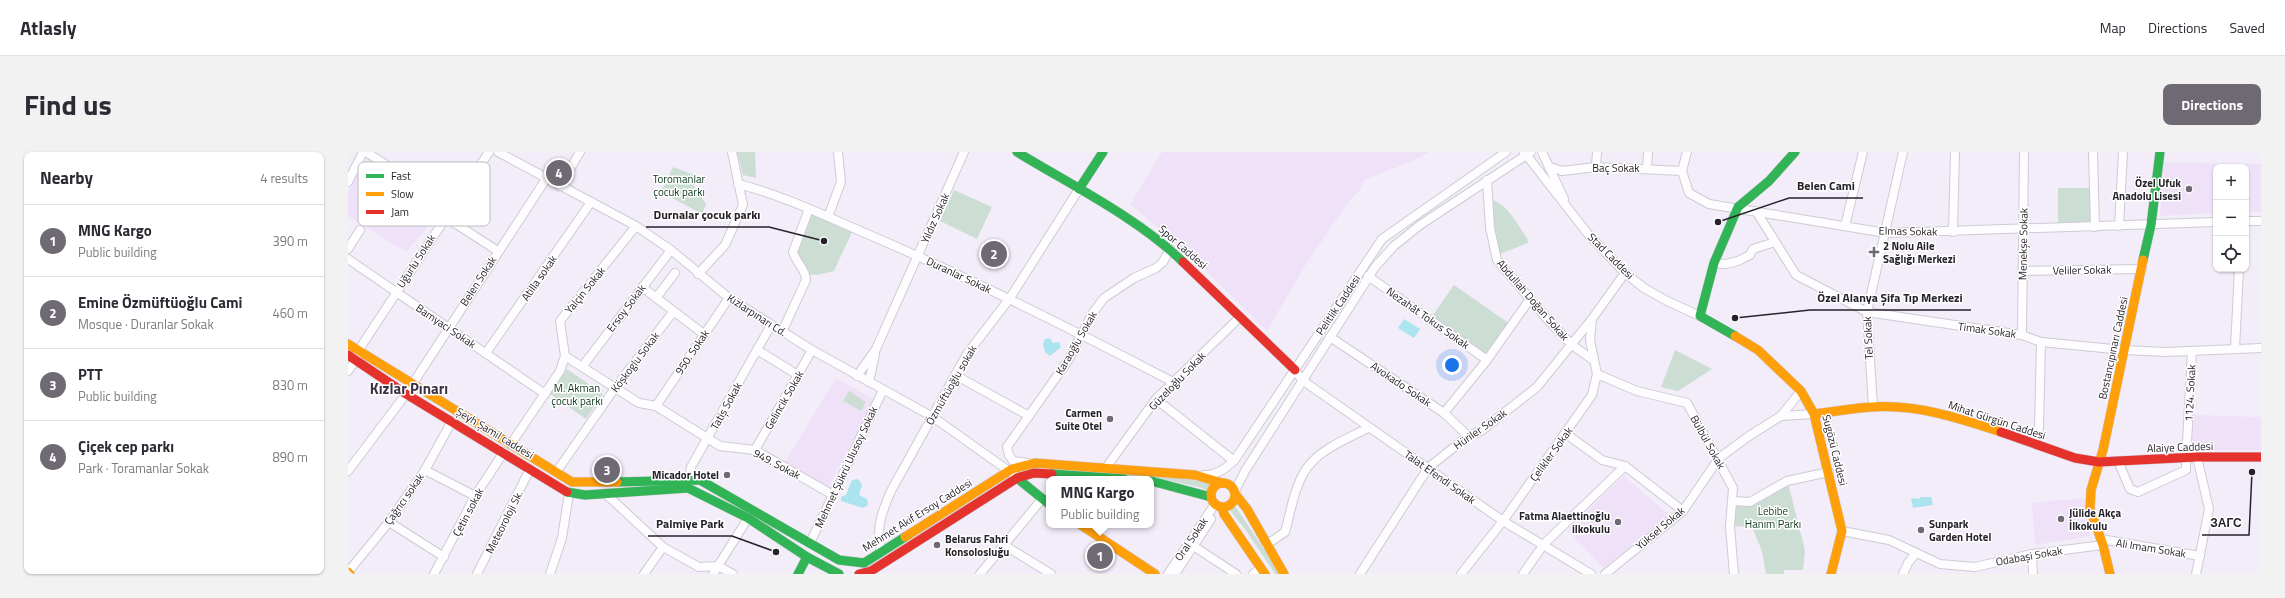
<!DOCTYPE html>
<meta charset="utf-8">
<style>
:root{--surface:#fff;--page:#f2f2f3;--text:#2b2b33;--muted:#7c7c81;--line:#e1e1e2;--accent:#6e6972}
body{margin:0;font-family:"Titillium Web",sans-serif;background:var(--page);color:var(--text)}
.controls{position:absolute;right:12px;top:12px;display:grid;overflow:hidden;border-radius:8px;box-shadow:0 1px 3px #0004}
.controls button{width:36px;height:36px;display:grid;place-items:center;padding:0;border:0;border-bottom:1px solid var(--line);background:var(--surface);color:var(--text);font:20px sans-serif}
.you{position:absolute;left:1104px;top:213px;width:14px;height:14px;margin:-10px;border:3px solid #fff;border-radius:50%;background:#1a73e8;box-shadow:0 0 0 6px #1a73e833}
.badge{display:grid;place-items:center;width:26px;height:26px;border-radius:50%;background:var(--accent);color:#fff;font-size:13px;font-weight:700}
.pin{position:absolute;translate:-50% -50%;border:2px solid #fff;box-shadow:0 1px 4px #0006}
.popup{position:absolute;left:698px;top:324px;width:108px;height:52px;box-sizing:border-box;display:grid;place-content:center;border-radius:8px;background:var(--surface);filter:drop-shadow(0 1px 3px #0005);font-size:13px;white-space:nowrap;color:var(--muted)}
.popup b{font-size:15px;color:var(--text)}
.popup::after{content:'';position:absolute;left:50%;top:100%;margin-left:-8px;border:8px solid transparent;border-top-color:var(--surface)}
.list{margin:0;padding:0;list-style:none}
h2{display:flex;justify-content:space-between;align-items:center;height:52px;margin:0;padding:0 16px;font-size:17px}
h2 small{font-size:13px;font-weight:400;color:var(--muted)}
.list li{display:grid;grid-template-columns:26px 1fr auto;gap:12px;align-items:center;box-sizing:border-box;height:72px;padding:0 16px;border-top:1px solid var(--line)}
.list b{display:block;font-size:15px;white-space:nowrap}
.list p{margin:0;font-size:13px;white-space:nowrap;color:var(--muted)}
.list em{font-size:13px;font-style:normal;color:var(--muted)}
.icon{flex:none;width:22px;height:22px;fill:none;stroke:currentColor;stroke-width:2;stroke-linecap:round;stroke-linejoin:round}
.map{position:relative;flex:none;width:1913px;height:422px;overflow:hidden;border-radius:8px}
header{display:flex;align-items:center;gap:24px;box-sizing:border-box;height:56px;padding:0 20px;background:var(--surface);border-bottom:1px solid var(--line)}
header strong{font-size:19px}
nav{display:flex;gap:22px;margin-inline-start:auto;font-size:14px}
.intro{display:flex;align-items:center;justify-content:space-between;box-sizing:border-box;height:96px;padding:0 24px}
h1{margin:0;font-size:28px}
.button{padding:10px 18px;border-radius:8px;background:var(--accent);color:#fff;font-size:14px;font-weight:700}
main{display:flex;gap:24px;padding:0 24px}
aside{flex:1;background:var(--surface);border-radius:8px;box-shadow:0 1px 3px #0004}
.map>svg:first-child{display:block}
</style>
<header>
<strong>Atlasly</strong>
<nav><a>Map</a><a>Directions</a><a>Saved</a></nav>
</header>
<div class="intro"><h1>Find us</h1><a class="button">Directions</a></div>
<main>
<aside>
<h2>Nearby<small>4 results</small></h2>
<ul class="list">
<li><span class="badge">1</span><div><b>MNG Kargo</b><p>Public building</p></div><em>390 m</em></li>
<li><span class="badge">2</span><div><b>Emine Özmüftüoğlu Cami</b><p>Mosque · Duranlar Sokak</p></div><em>460 m</em></li>
<li><span class="badge">3</span><div><b>PTT</b><p>Public building</p></div><em>830 m</em></li>
<li><span class="badge">4</span><div><b>Çiçek cep parkı</b><p>Park · Toramanlar Sokak</p></div><em>890 m</em></li>
</ul>
</aside>
<div class="map">
<svg width="1913" height="422" viewBox="0 0 1913 422">
<rect width="100%" height="100%" fill="#f3ecf9"/>
<g fill="#efe2f8">
<polygon points="814,0 1080,0 1080,1 1062,10 1016,28 1011,39 1001,49 958,112 919,179 844,105 782,52"/>
<polygon points="19,6 86,51 88,65 58,100 0,64 0,40"/>
<polygon points="96,7 121,22 103,50 79,35"/>
<polygon points="1816,10 1913,12 1913,60 1898,60 1898,15 1868,15 1868,61 1812,64"/>
<polygon points="488,226 526,248 480,336 437,310"/>
<polygon points="1846,263 1913,265 1913,298 1856,298 1844,291"/>
<polygon points="1276,324 1321,363 1255,416 1220,378"/>
<polygon points="1737,346 1742,384 1687,393 1684,351"/>
</g>
<g fill="#ccded4">
<polygon points="389,0 407,0 408,26 395,23"/>
<polygon points="325,15 349,24 346,34 358,52 354,62 313,40"/>
<polygon points="1710,36 1744,36 1745,73 1710,74"/>
<polygon points="606,38 644,55 629,87 592,69"/>
<path d="M1142,47C1160,52 1169,72 1179,86L1180,91L1149,103Z"/>
<path d="M462,60L505,78L486,119C458,126 461,125 447,100Z"/>
<polygon points="1106,133 1162,172 1139,205 1083,166"/>
<polygon points="1327,198 1364,217 1330,239 1313,235"/>
<polygon points="219,217 255,242 238,267 202,242"/>
<polygon points="501,239 518,250 513,259 495,249"/>
<polygon points="690,318 823,325 865,331 863,340 851,335 823,329"/>
<polygon points="1440,331 1457,398 1455,418 1436,418 1436,422 1418,422 1414,399 1404,375 1383,374 1386,352 1403,353"/>
<polygon points="885,351 933,422 927,422 897,377 880,356"/>
</g>
<g fill="#abe4ee">
<polygon points="1056,167 1072,177 1066,186 1050,176"/>
<polygon points="702,186 705,191 711,190 713,195 702,204 697,200 695,192 697,187"/>
<polygon points="510,327 514,333 511,343 519,347 520,353 515,356 493,349 493,345 498,343 504,328"/>
<polygon points="1573,345 1583,345 1585,353 1565,356 1563,346 1571,347"/>
</g>
<g fill="none" stroke-linecap="round" stroke-linejoin="round">
<g stroke="#cfcad4" stroke-width="10">
<g id="street">
<polyline points="18,0 104,55"/>
<polyline points="150,0 288,74 323,98 381,146 464,198 585,265 665,322"/>
<polyline points="1176,0 1240,82 1277,121 1296,136 1319,149 1352,164"/>
<polyline points="1194,0 1216,47"/>
<polyline points="1339,0 1334,19 1341,41 1361,52 1538,81 1868,70"/>
<polyline points="1745,0 1747,75"/>
<polyline points="1202,15 1214,19 1248,15 1334,19"/>
<polyline points="1248,15 1249,0"/>
<polyline points="1299,16 1300,0"/>
<polyline points="1139,28 1142,76 1149,108 1200,168 1224,193 1245,208"/>
<polyline points="0,30 15,0"/>
<path d="M390,32C434,43 475,63 517,81C622,126 724,177 825,230"/>
<polyline points="212,34 232,0"/>
<polyline points="1408,59 1448,123 1519,160 1674,183 1693,190 1776,198 1818,200 1913,196"/>
<polyline points="97,65 150,99"/>
<polyline points="480,65 493,30 490,0"/>
<polyline points="1898,69 1913,69"/>
<polyline points="1497,74 1515,0"/>
<polyline points="1771,74 1775,0"/>
<polyline points="1605,80 1607,0"/>
<polyline points="0,97 12,78"/>
<polyline points="0,107 197,242"/>
<polyline points="1366,111 1378,112 1390,109 1402,103 1405,97 1427,90"/>
<polyline points="1674,119 1794,117"/>
<polyline points="350,122 377,93 395,53 384,0"/>
<polyline points="1020,124 1139,208"/>
<polyline points="294,135 357,183"/>
<polyline points="308,146 327,121"/>
<path d="M434,180L458,128C458,117 448,111 445,100L461,57"/>
<polyline points="1674,183 1676,0"/>
<polyline points="982,185 1096,261 1120,284"/>
<polyline points="1887,196 1891,117"/>
<polyline points="409,198 450,223"/>
<polyline points="1844,199 1839,291 1846,305"/>
<polyline points="138,201 243,50"/>
<polyline points="217,204 291,251 308,254 372,294 407,298 485,343"/>
<polyline points="234,215 323,98"/>
<polyline points="947,218 954,228 1155,369 1243,422"/>
<polyline points="0,219 8,208 10,199 141,0"/>
<polyline points="1249,222 1289,239 1339,251 1385,336 1382,375 1386,422"/>
<polyline points="607,223 681,264"/>
<polyline points="509,224 528,197 616,0"/>
<polyline points="521,230 527,202"/>
<polyline points="808,247 886,309"/>
<polyline points="308,254 381,146"/>
<polyline points="1525,255 1519,160 1555,0"/>
<polyline points="1096,261 1139,208 1182,147"/>
<polyline points="1433,264 1466,262"/>
<polyline points="1217,281 1254,308 1277,314 1335,359"/>
<polyline points="1684,291 1691,277 1693,190"/>
<polyline points="163,292 212,219 217,204 212,169 288,74"/>
<polyline points="407,298 464,198"/>
<polyline points="1770,309 1782,337 1790,340 1838,318 1838,306"/>
<polyline points="680,311 665,309 661,303 659,295 721,207 744,162 756,146 786,126 808,116 815,110 822,97"/>
<polyline points="757,317 808,247 892,165"/>
<polyline points="77,318 127,344"/>
<polyline points="0,319 58,242 198,27"/>
<polyline points="209,319 267,236 325,160"/>
<path d="M856,323C870,323 879,316 888,306L1034,87L1158,0"/>
<polyline points="340,333 343,315 423,173"/>
<polyline points="887,339 897,319 1027,115 1046,94 1072,73 1183,0"/>
<polyline points="258,342 315,395 351,415 370,414 385,422"/>
<polyline points="1384,349 1402,350 1439,329 1481,320"/>
<polyline points="41,370 96,405"/>
<polyline points="1494,379 1541,388 1592,412 1627,415 1684,402 1755,393"/>
<polyline points="1753,387 1852,404"/>
<polyline points="462,391 535,238"/>
<polyline points="656,393 703,422"/>
<path d="M918,393L937,380C943,359 947,328 963,311C977,295 1001,286 1020,276"/>
<polyline points="847,395 888,422"/>
<path d="M533,400C528,375 533,362 543,339L619,202L662,146L731,37"/>
<polyline points="1684,402 1685,422"/>
<polyline points="0,420 41,370 77,318 104,269"/>
<polyline points="86,422 127,344 156,300"/>
<polyline points="129,422 182,317"/>
<polyline points="202,422 214,386 221,341"/>
<polyline points="296,422 315,395"/>
<polyline points="365,422 400,366"/>
<polyline points="632,422 694,347"/>
<polyline points="820,422 867,352"/>
<polyline points="827,422 863,367"/>
<polyline points="905,422 913,416"/>
<polyline points="1012,422 1080,316 1120,284 1133,279 1189,235 1244,167 1277,121"/>
<polyline points="1113,422 1155,369 1244,243 1249,222 1242,188 1244,167"/>
<polyline points="1175,422 1196,392 1277,314"/>
<polyline points="1257,422 1335,359 1371,306 1401,284 1433,264 1453,239"/>
<polyline points="1555,422 1560,411 1567,402"/>
<polyline points="1848,422 1861,357 1849,305"/>
</g>
</g>
<g stroke="#cfcad4" stroke-width="10">
<g id="fast">
<path d="M669,0C723,33 790,66 835,110"/>
<polyline points="731,37 755,0"/>
<polyline points="1795,108 1803,73 1812,0"/>
<polyline points="1387,184 1352,164 1366,111 1390,55 1421,29 1447,0"/>
<polyline points="704,322 776,327"/>
<polyline points="669,326 701,352"/>
<polyline points="803,329 863,345"/>
<polyline points="269,330 352,328 491,408 516,411 557,385"/>
<polyline points="219,340 237,343 340,336 400,366 459,405 491,422"/>
<polyline points="450,422 459,405"/>
</g>
</g>
<g stroke="#cfcad4" stroke-width="10">
<g id="slow">
<polyline points="1387,184 1410,198 1453,239 1466,262 1494,379 1483,422"/>
<polyline points="0,192 224,330 269,330"/>
<path d="M1466,262C1485,260 1505,256 1524,255C1568,252 1611,266 1653,280"/>
<circle cx="875" cy="343" r="12"/>
<polyline points="888,343 899,357 936,422"/>
<polyline points="874,355 876,362 917,422"/>
<polyline points="733,373 807,422"/>
<polyline points="557,385 664,317 687,311 847,323 874,331"/>
<polyline points="0,420 2,422"/>
<polyline points="1762,422 1755,393 1742,357 1743,338 1755,298 1795,108"/>
</g>
</g>
<g stroke="#cfcad4" stroke-width="10">
<g id="jam">
<polyline points="835,110 947,218"/>
<polyline points="0,203 58,242 219,340"/>
<polyline points="1653,280 1727,306 1751,310 1849,305 1913,305"/>
<polyline points="511,422 523,419 669,326 686,321 704,322"/>
</g>
</g>
<use href="#street" stroke="#fdfcfe" stroke-width="8"/>
<use href="#fast" stroke="#30b455" stroke-width="9"/>
<use href="#slow" stroke="#ff9f0a" stroke-width="9"/>
<use href="#jam" stroke="#e5322d" stroke-width="9"/>
</g>
<g fill="#6e6972" stroke="#fff" stroke-width="1.5">
<circle cx="1841" cy="37" r="4"/>
<path d="M1524 94h4v4h4v4h-4v4h-4v-4h-4v-4h4z"/>
<circle cx="762" cy="267" r="4"/>
<circle cx="379" cy="323" r="4"/>
<circle cx="1713" cy="367" r="4"/>
<circle cx="1270" cy="370" r="4"/>
<circle cx="1573" cy="378" r="4"/>
<circle cx="589" cy="393" r="4"/>
</g>
<g text-anchor="middle" stroke-width="3" stroke-linejoin="round" paint-order="stroke">
<g font-size="11" fill="#26222a" stroke="#fff">
<text x="1268" y="20">Baç Sokak</text>
<text transform="translate(587 66) rotate(-66)" y="4">Yıldız Sokak</text>
<text transform="translate(1560 79) rotate(1)" y="4">Elmas Sokak</text>
<text transform="translate(1675 92) rotate(-89)" y="4">Menekşe Sokak</text>
<text transform="translate(835 95) rotate(41)" y="4">Spor Caddesi</text>
<text transform="translate(1263 104) rotate(45)" y="4">Stad Caddesi</text>
<text transform="translate(68 109) rotate(-57)" y="4">Uğurlu Sokak</text>
<text transform="translate(1734 118) rotate(-1)" y="4">Veliler Sokak</text>
<text transform="translate(611 123) rotate(25)" y="4">Duranlar Sokak</text>
<text transform="translate(191 126) rotate(-55)" y="4">Atilla sokak</text>
<text transform="translate(130 129) rotate(-57)" y="4">Belen Sokak</text>
<text transform="translate(237 138) rotate(-51)" y="4">Yalçin Sokak</text>
<text transform="translate(1185 148) rotate(49)" y="4">Abdullah Doğan Sokak</text>
<text transform="translate(990 153) rotate(-56)" y="4">Pelitlik Caddesi</text>
<text transform="translate(278 156) rotate(-53)" y="4">Ersoy Sokak</text>
<text transform="translate(409 163) rotate(33)" y="4">Kızlarpınarı Cd.</text>
<text transform="translate(1080 166) rotate(35)" y="4">Nezahât Tokus Sokak</text>
<text transform="translate(98 174) rotate(34)" y="4">Bamyaci Sokak</text>
<text transform="translate(1639 178) rotate(8)" y="4">Timak Sokak</text>
<text transform="translate(1520 186) rotate(-93)" y="4">Tel Sokak</text>
<text transform="translate(728 191) rotate(-60)" y="4">Karaoğlu Sokak</text>
<text transform="translate(1765 196) rotate(-78)" y="4">Bostancıpınarı Caddesi</text>
<text transform="translate(344 200) rotate(-56)" y="4">950. Sokak</text>
<text transform="translate(287 210) rotate(-53)" y="4">Köşkoglu Sokak</text>
<text transform="translate(829 229) rotate(-46)" y="4">Güzeloğlu Sokak</text>
<text transform="translate(1053 232) rotate(34)" y="4">Avokado Sokak</text>
<text transform="translate(603 233) rotate(-60)" y="4">Özmüftüoğlu sokak</text>
<text transform="translate(1842 241) rotate(-87)" y="4">1124. Sokak</text>
<text transform="translate(436 248) rotate(-60)" y="4">Gelincik Sokak</text>
<text transform="translate(378 254) rotate(-61)" y="4">Tatiş Sokak</text>
<text transform="translate(1649 268) rotate(18)" y="4">Mihat Gürgün Caddesi</text>
<text transform="translate(1132 277) rotate(-35)" y="4">Hüriler Sokak</text>
<text transform="translate(147 281) rotate(31)" y="4">Şeyh Şamil caddesi</text>
<text transform="translate(1360 290) rotate(61)" y="4">Bülbül Sokak</text>
<text transform="translate(1832 295) rotate(-2)" y="4">Alaiye Caddesi</text>
<text transform="translate(1487 298) rotate(76)" y="4">Sugözü Caddesi</text>
<text transform="translate(1203 302) rotate(-54)" y="4">Çelikler Sokak</text>
<text transform="translate(429 312) rotate(28)" y="4">949. Sokak</text>
<text transform="translate(498 315) rotate(-65)" y="4">Mehmet Şükrü Ulusoy Sokak</text>
<text transform="translate(1092 325) rotate(35)" y="4">Talat Efendi Sokak</text>
<text transform="translate(56 347) rotate(-55)" y="4">Çağrıcı sokak</text>
<text transform="translate(120 360) rotate(-62)" y="4">Çetin sokak</text>
<text transform="translate(569 363) rotate(-32)" y="4">Mehmet Akif Ersoy Caddesi</text>
<text transform="translate(156 370) rotate(-63)" y="4">Meteoroloji Sk.</text>
<text transform="translate(1312 376) rotate(-40)" y="4">Yüksel Sokak</text>
<text transform="translate(843 387) rotate(-56)" y="4">Oral Sokak</text>
<text transform="translate(1803 396) rotate(9)" y="4">Ali Imam Sokak</text>
<text transform="translate(1681 404) rotate(-10)" y="4">Odabaşi Sokak</text>
</g>
<g font-size="11" fill="#0c381d" stroke="#fff">
<text x="331" y="31">Toromanlar<tspan x="331" dy="13">çocuk parkı</tspan></text>
<text x="229" y="240">M. Akman<tspan x="229" dy="13">çocuk parkı</tspan></text>
<text x="1425" y="363">Lebibe<tspan x="1425" dy="13">Hanım Parkı</tspan></text>
</g>
<g font-size="11" font-weight="bold" fill="#26222a" stroke="#fff" text-anchor="end">
<text x="1833" y="35">Özel Ufuk<tspan x="1833" dy="13">Anadolu Lisesi</tspan></text>
<text x="1535" y="98" text-anchor="start">2 Nolu Aile<tspan x="1535" dy="13">Sağlığı Merkezi</tspan></text>
<text x="754" y="265">Carmen<tspan x="754" dy="13">Suite Otel</tspan></text>
<text x="371" y="327">Micador Hotel</text>
<text x="1721" y="365" text-anchor="start">Jülide Akça<tspan x="1721" dy="13">İlkokulu</tspan></text>
<text x="1262" y="368">Fatma Alaettinoğlu<tspan x="1262" dy="13">ilkokulu</tspan></text>
<text x="1581" y="376" text-anchor="start">Sunpark<tspan x="1581" dy="13">Garden Hotel</tspan></text>
<text x="597" y="391" text-anchor="start">Belarus Fahri<tspan x="597" dy="13">Konsolosluğu</tspan></text>
</g>
<g font-size="15" font-weight="bold" fill="#3b3143" stroke="#fff">
<text x="61" y="242">Kızlar Pınarı</text>
</g>
</g>
<rect x="10" y="10" width="132" height="64" rx="6" fill="#fff" stroke="#bebdbf" stroke-width="1"/>
<rect x="18" y="22" width="18" height="4" fill="#30b455"/>
<rect x="18" y="40" width="18" height="4" fill="#ff9f0a"/>
<rect x="18" y="58" width="18" height="4" fill="#e5322d"/>
<g font-size="11" fill="#26222a">
<text x="43" y="28">Fast</text>
<text x="43" y="46">Slow</text>
<text x="43" y="64">Jam</text>
</g>
<path fill="none" stroke="#26222a" stroke-width="1.5" d="M1370 70L1441 46H1515M476 89L421 75H298M1387 166L1462 158H1623M1904 320L1901 383H1854M428 400L384 384H300"/>
<g fill="#26222a" stroke="#fff" stroke-width="1.5">
<circle cx="1370" cy="70" r="4"/>
<circle cx="476" cy="89" r="4"/>
<circle cx="1387" cy="166" r="4"/>
<circle cx="1904" cy="320" r="4"/>
<circle cx="428" cy="400" r="4"/>
</g>
<g font-size="12" text-anchor="middle" font-weight="bold" fill="#26222a" stroke="#fff" stroke-width="3" stroke-linejoin="round" paint-order="stroke">
<text x="1478" y="38">Belen Cami</text>
<text x="359" y="67">Durnalar çocuk parkı</text>
<text x="1542" y="150">Özel Alanya Şifa Tıp Merkezi</text>
<text x="1878" y="375">ЗАГС</text>
<text x="342" y="376">Palmiye Park</text>
</g>
</svg>
<div class="controls">
<button>+</button>
<button>−</button>
<button><svg class="icon" aria-label="locate" viewBox="0 0 24 24"><circle cx="12" cy="12" r="6"/><path d="M12 2v4M12 18v4M2 12h4M18 12h4"/></svg></button>
</div>
<div class="you"></div>
<div class="pin badge" style="left:752px;top:404px">1</div>
<div class="popup"><b>MNG Kargo</b>Public building</div>
<div class="pin badge" style="left:646px;top:102px">2</div>
<div class="pin badge" style="left:259px;top:318px">3</div>
<div class="pin badge" style="left:211px;top:21px">4</div>
</div>
</main>
